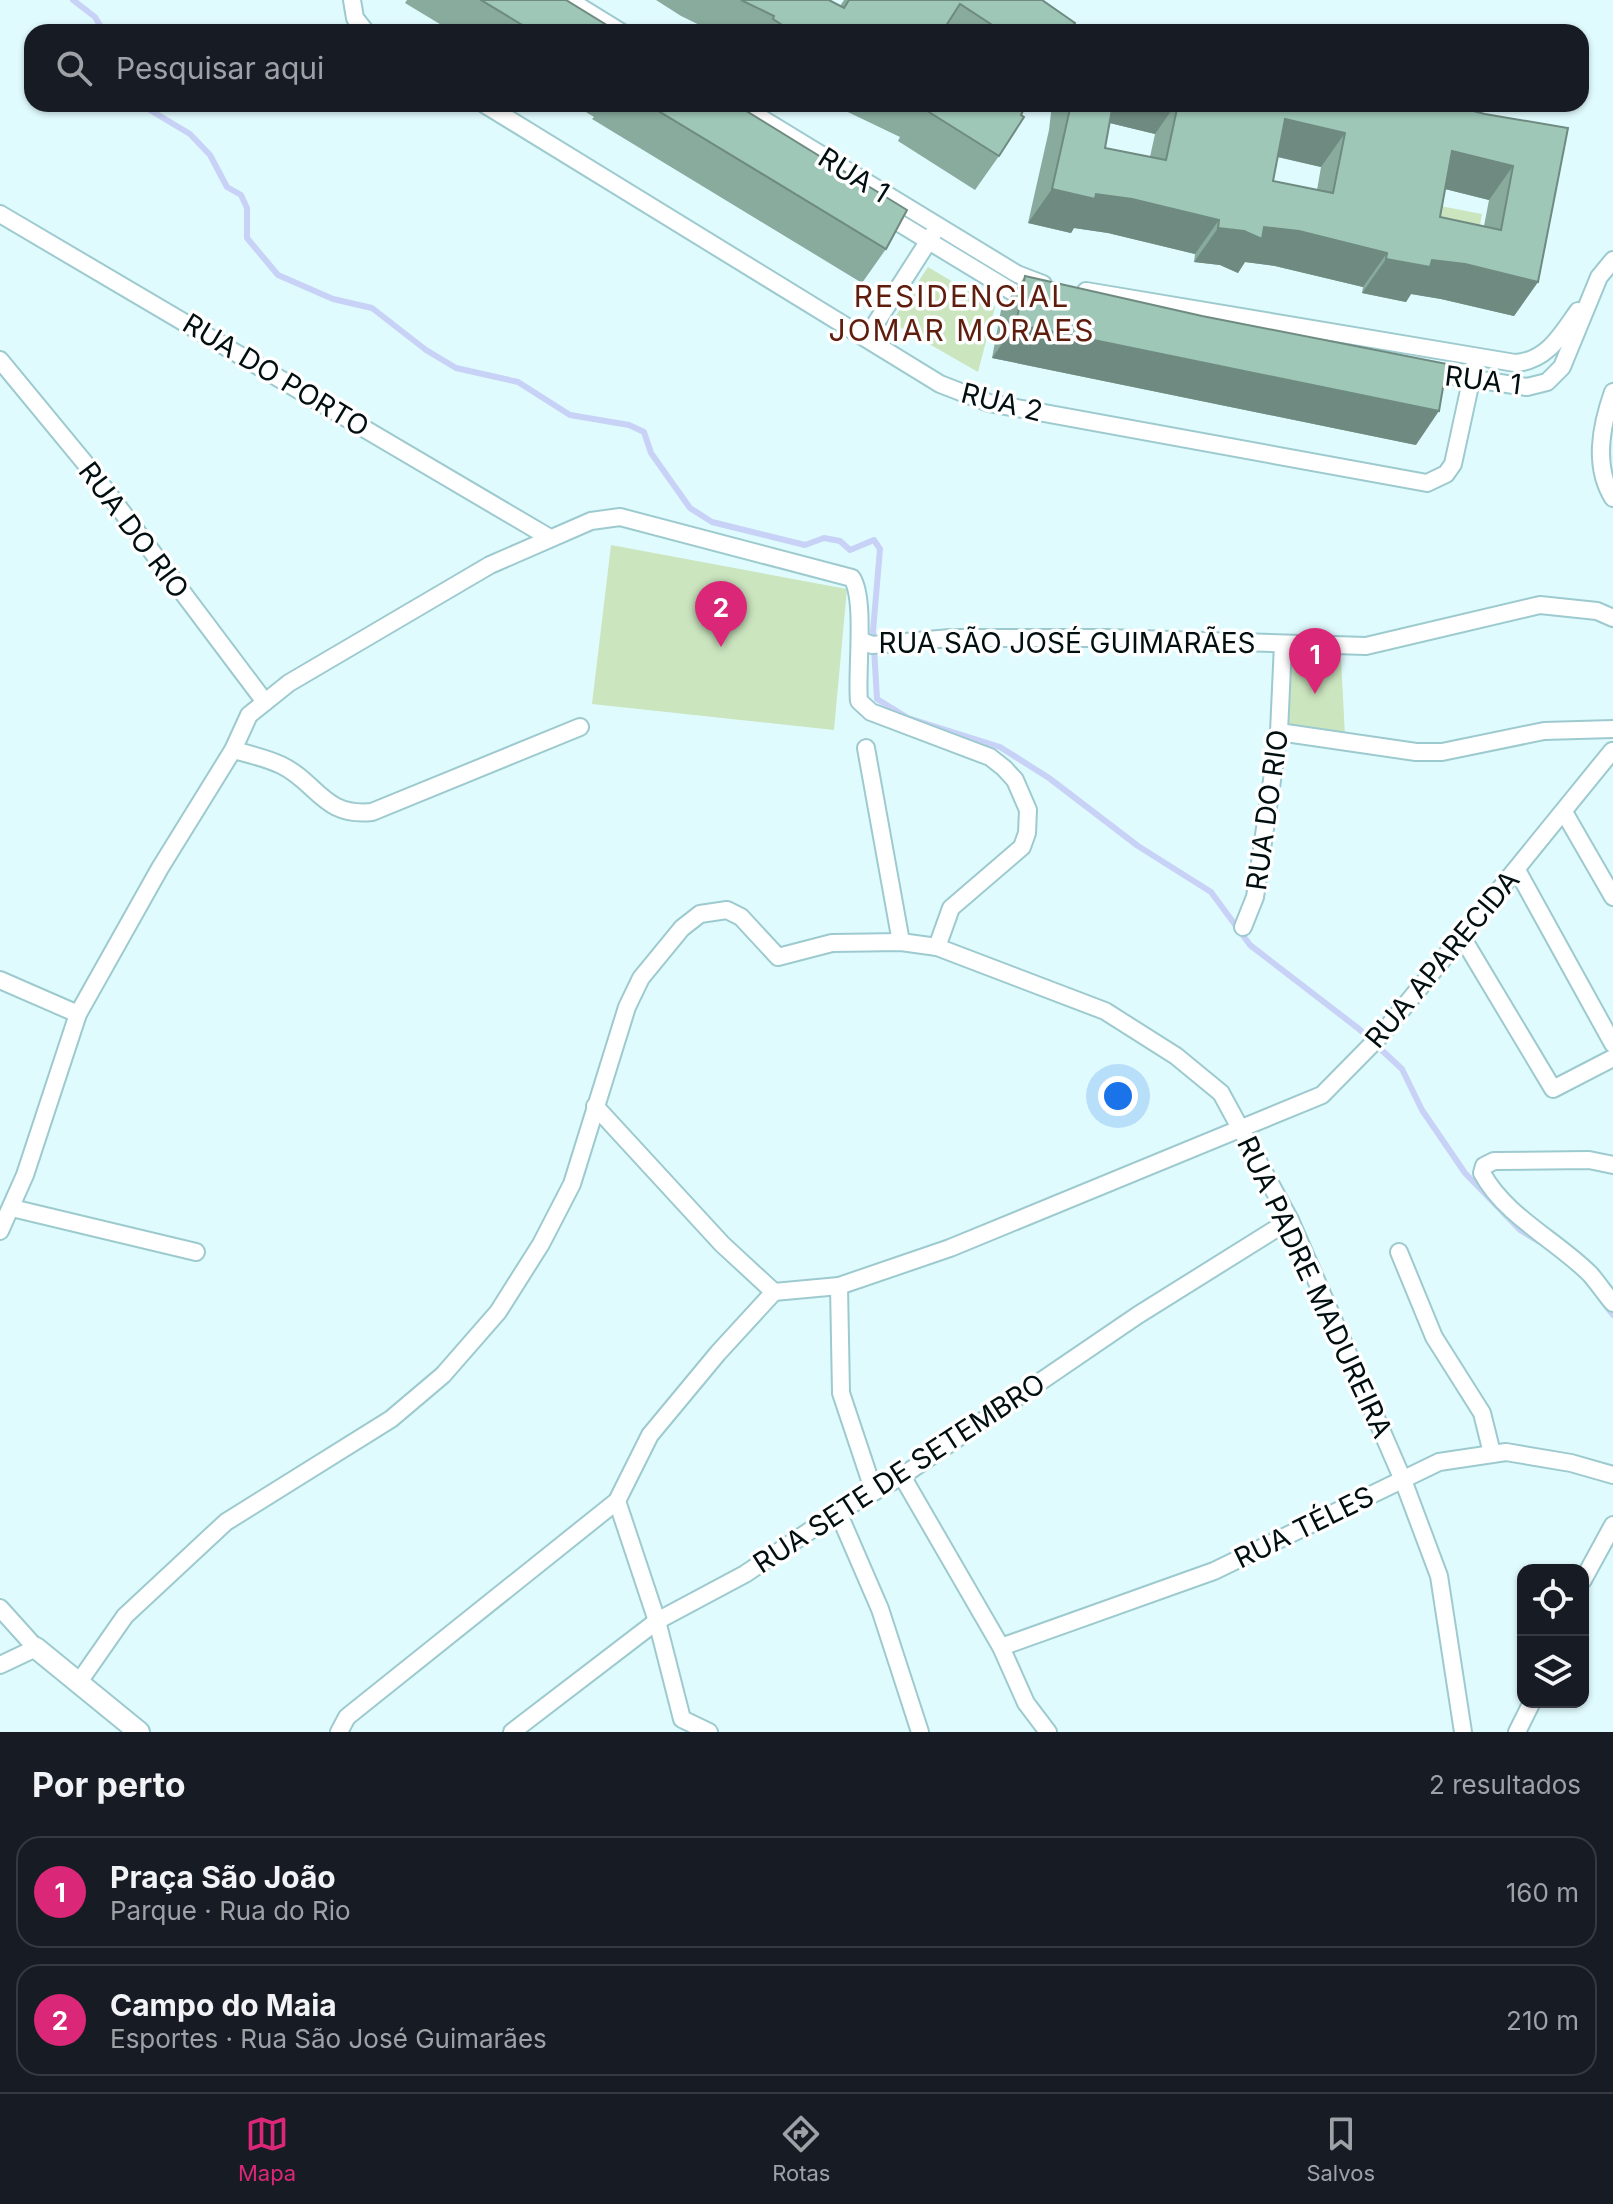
<!DOCTYPE html>
<html lang="pt">
<meta charset="utf-8">
<style>
:root{--surface:#171b24;--page:#242831;--text:#f1f3f6;--muted:#9ea1a6;--line:#363941;--accent:#db2777}
body{margin:0;font-family:Inter,sans-serif;background:var(--page);color:var(--text)}
.controls{position:absolute;right:24px;bottom:24px;display:grid;overflow:hidden;border-radius:16px;box-shadow:0 2px 6px #0004}
.controls button{width:72px;height:72px;display:grid;place-items:center;padding:0;border:0;border-bottom:2px solid var(--line);background:var(--surface);color:var(--text);font:40px sans-serif}
.you{position:absolute;left:1118px;top:1096px;width:28px;height:28px;margin:-20px;border:6px solid #fff;border-radius:50%;background:#1a73e8;box-shadow:0 0 0 12px #1a73e833}
.badge{display:grid;place-items:center;width:52px;height:52px;border-radius:50%;background:var(--accent);color:#fff;font-size:26px;font-weight:700}
.pin{position:absolute;translate:-50% -66px;filter:drop-shadow(0 2px 4px #0008)}
.pin::after{content:'';position:absolute;top:42px;width:28px;height:24px;background:inherit;clip-path:polygon(0 0,100% 0,50% 100%)}
.list{margin:0;padding:0;list-style:none}
h2{display:flex;justify-content:space-between;align-items:center;height:104px;margin:0;padding:0 32px;font-size:34px}
h2 small{font-size:26px;font-weight:400;color:var(--muted)}
.list li{display:grid;grid-template-columns:52px 1fr auto;gap:24px;align-items:center;box-sizing:border-box;height:112px;margin:0 16px 16px;padding:0 16px;border:2px solid var(--line);border-radius:24px}
.list b{display:block;font-size:30px;white-space:nowrap}
.list p{margin:0;font-size:26px;white-space:nowrap;color:var(--muted)}
.list em{font-size:26px;font-style:normal;color:var(--muted)}
.icon{flex:none;width:44px;height:44px;fill:none;stroke:currentColor;stroke-width:2;stroke-linecap:round;stroke-linejoin:round}
.map{position:relative;flex:none;width:1613px;height:1732px;overflow:hidden}
.search{position:absolute;background:var(--surface);box-shadow:0 2px 6px #0004;left:24px;right:24px;top:24px;height:88px;display:flex;align-items:center;gap:20px;box-sizing:border-box;padding:0 28px;border-radius:24px;color:var(--muted);font-size:30px}
.sheet{height:360px;background:var(--surface)}
nav{display:flex;justify-content:space-around;align-items:center;box-sizing:border-box;height:112px;border-top:2px solid var(--line);background:var(--surface);font-size:22px;color:var(--muted)}
nav a{display:grid;justify-items:center;gap:4px}
nav .on{color:var(--accent)}
.map>svg:first-child{display:block}
</style>
<div class="map">
<svg width="1613" height="1732" viewBox="0 0 1613 1732">
<rect width="100%" height="100%" fill="#e0fbfe"/>
<g fill="#cbe5bf">
<polygon points="1435,205 1482,214 1474,258 1426,249"/>
<polygon points="928,267 995,307 978,372 896,325 895,317"/>
<polygon points="611,545 847,589 834,730 592,704"/>
<polygon points="1290,656 1341,659 1345,736 1286,728"/>
</g>
<g fill="none" stroke-linecap="round" stroke-linejoin="round">
<g stroke="#c8d2f7" stroke-width="6">
<polyline points="73,0 95,17 104,32"/>
<polyline points="140,104 190,134 210,155 227,187 241,195 247,208 247,238 278,275 333,299 372,308 426,350 456,368 518,382 570,415 629,425 644,432 651,453 690,508 712,522 805,545 824,538 840,541 850,550 874,540 880,549 873,631 877,699 908,718 1000,747 1049,778 1138,846 1211,892 1250,945 1359,1029 1402,1069 1422,1110 1465,1173 1520,1230 1538,1241"/>
<polyline points="1603,1302 1613,1315"/>
</g>
<g stroke="#9dcacf" stroke-width="20">
<g id="minor">
<polyline points="352,0 355,18 366,32"/>
<polyline points="569,0 621,32"/>
<polyline points="484,104 940,384 989,403 1427,483 1446,474 1453,464 1476,358"/>
<polyline points="738,104 1017,274 1043,284"/>
<polyline points="881,212 1016,294 1035,298"/>
<polyline points="0,214 550,538"/>
<path d="M1086,291L1515,363C1547,361 1561,335 1578,311"/>
<polyline points="867,337 933,234"/>
<polyline points="0,360 89,468 265,702"/>
<polyline points="1427,372 1527,387 1547,382 1562,367 1599,277 1613,260"/>
<path d="M1613,392C1601,426 1593,466 1613,498"/>
<polyline points="862,641 872,645 950,638 1106,638 1366,646 1540,605 1597,611 1613,618"/>
<polyline points="1279,732 1416,752 1442,752 1544,731 1613,729"/>
<polyline points="866,748 901,942"/>
<path d="M233,750C249,754 266,758 281,765C318,783 323,817 372,812L580,727"/>
<polyline points="1564,812 1613,897"/>
<polyline points="1517,870 1613,1044"/>
<polyline points="1243,927 1255,897 1279,732 1283,644"/>
<polyline points="1462,937 1553,1089 1613,1058"/>
<polyline points="0,980 78,1014"/>
<polyline points="595,1106 722,1244 774,1292"/>
<path d="M1613,1165L1589,1160L1494,1161L1484,1166L1482,1173C1505,1216 1556,1240 1590,1274C1598,1283 1605,1294 1613,1303"/>
<polyline points="12,1208 196,1252"/>
<path d="M0,1231L25,1175L78,1014L160,868L233,750L249,715L289,683L490,565L591,521L620,517L852,578C866,600 856,672 859,701L871,712L990,757L1004,768L1015,780L1028,810L1027,833L1022,847L951,908L937,947"/>
<polyline points="1399,1252 1434,1337 1482,1413 1492,1453"/>
<polyline points="839,1286 841,1393 874,1492"/>
<polyline points="902,1476 1001,1647 1026,1703 1048,1732"/>
<polyline points="617,1501 657,1621 682,1719 709,1732"/>
<polyline points="838,1512 880,1609 920,1732"/>
<polyline points="1583,1580 1613,1525"/>
<polyline points="0,1608 36,1648 0,1665"/>
<polyline points="1001,1647 1214,1571 1439,1462 1506,1452 1571,1463 1613,1475"/>
<polyline points="79,1682 125,1616 226,1522 391,1419 443,1375 498,1312 541,1244 572,1184 627,1007 641,978 682,928 700,914 727,910 741,917 778,957 832,943 901,942 937,947 1105,1011 1176,1056 1221,1093 1290,1220 1403,1480 1439,1576 1463,1732"/>
<polyline points="339,1732 347,1717 617,1501 650,1435 718,1353 774,1292 839,1286 950,1248 1322,1095 1382,1034 1612,751"/>
<polyline points="512,1732 657,1621 745,1574 838,1512 902,1476 1138,1315 1290,1220"/>
<polyline points="1517,1732 1532,1702"/>
</g>
</g>
<g stroke="#9dcacf" stroke-width="24">
<polyline id="tertiary" points="36,1648 139,1732"/>
</g>
<use href="#minor" stroke="#fff" stroke-width="16"/>
<use href="#tertiary" stroke="#fff" stroke-width="20"/>
</g>
<g fill="#88ab9e" fill-rule="evenodd">
<polygon points="407,0 566,0 618,32 453,32 405,3"/>
<polygon points="656,0 829,0 840,6 844,0 1042,0 1069,32 714,32 681,16"/>
<polygon points="573,104 735,104 886,249 862,283 592,119 594,117"/>
<polygon points="831,104 1026,104 999,156 975,190 898,141 900,137"/>
<path d="M1052,104H1446L1485,114L1568,128L1538,282L1514,316L1441,299L1411,294L1406,302L1362,293L1363,287L1275,266L1245,262L1238,273L1220,265L1194,262L1195,254L1108,233L1074,228L1071,233L1028,223L1049,130ZM1110,123L1155,134L1150,157L1105,148ZM1277,157L1321,167L1317,190L1273,181ZM1445,189L1489,200L1484,226L1440,217Z"/>
<polygon points="1025,276 1416,445 992,358 1001,310"/>
</g>
<g fill="#6f8b81">
<polygon points="1103,104 1176,104 1155,134 1093,119"/>
<polygon points="1285,119 1345,133 1321,167 1261,153"/>
<polygon points="1452,151 1513,166 1489,200 1429,185"/>
<polygon points="1052,189 1132,199 1219,220 1195,254 1108,233 1074,228 1071,233 1028,223"/>
<polygon points="1264,227 1299,231 1387,253 1363,287 1275,266 1245,262 1238,273 1220,265 1194,262 1218,228"/>
<polygon points="1386,259 1432,260 1465,264 1538,282 1514,316 1441,299 1411,294 1406,302 1362,293"/>
<polygon points="1016,324 1439,411 1416,445 992,358"/>
</g>
<g fill="#9ec7b8" stroke="#6f8b81" stroke-width="2" fill-rule="evenodd">
<polygon points="481,0 566,0 618,32 534,32"/>
<polygon points="741,0 829,0 844,8 849,0 1042,0 1075,23 1069,32 1003,32 960,4 942,32 793,32 773,19 774,16"/>
<polygon points="647,104 735,104 907,210 886,249"/>
<polygon points="923,104 1026,104 1021,115 1024,117 999,156 921,107"/>
<path d="M1071,104H1113L1105,148L1166,160L1178,104H1446L1485,114L1568,128L1538,282L1465,264L1432,260L1430,267L1386,259L1387,253L1299,231L1264,227L1262,239L1244,231L1218,228L1219,220L1132,199L1096,194L1095,199L1052,189ZM1285,119L1345,133L1333,193L1273,181ZM1452,151L1513,166L1501,230L1440,217Z"/>
<polygon points="1025,276 1202,316 1447,364 1439,411 1016,324"/>
</g>
<g text-anchor="middle" stroke-width="7" stroke-linejoin="round" paint-order="stroke">
<g font-size="28" fill="#010f11" stroke="#fff">
<text transform="translate(854 175) rotate(32)" y="10">RUA 1</text>
<text transform="translate(276 375) rotate(31)" y="10">RUA DO PORTO</text>
<text transform="translate(1483 380) rotate(7)" y="10">RUA 1</text>
<text transform="translate(1002 402) rotate(14)" y="10">RUA 2</text>
<text transform="translate(134 530) rotate(53)" y="10">RUA DO RIO</text>
<text x="1067" y="653">RUA SÃO JOSÉ GUIMARÃES</text>
<text transform="translate(1267 810) rotate(-82)" y="10">RUA DO RIO</text>
<text transform="translate(1442 959) rotate(-50)" y="10">RUA APARECIDA</text>
<text transform="translate(1315 1287) rotate(65)" y="10">RUA PADRE MADUREIRA</text>
<text transform="translate(899 1473) rotate(-33)" y="10">RUA SETE DE SETEMBRO</text>
<text transform="translate(1304 1527) rotate(-26)" y="10">RUA TÉLES</text>
</g>
<g font-size="30" letter-spacing="2" fill="#5f1d0e" stroke="#fff">
<text x="962" y="307">RESIDENCIAL<tspan x="962" dy="34">JOMAR MORAES</tspan></text>
</g>
</g>
</svg>
<div class="controls">
<button><svg class="icon" aria-label="locate" viewBox="0 0 24 24"><circle cx="12" cy="12" r="6"/><path d="M12 2v4M12 18v4M2 12h4M18 12h4"/></svg></button>
<button><svg class="icon" aria-label="layers" viewBox="0 0 24 24"><path d="M12 4l9 5-9 5-9-5zM3 14l9 5 9-5"/></svg></button>
</div>
<div class="you"></div>
<div class="pin badge" style="left:1315px;top:694px">1</div>
<div class="pin badge" style="left:721px;top:647px">2</div>
<div class="search"><svg class="icon" aria-label="search" viewBox="0 0 24 24"><circle cx="10" cy="10" r="6"/><path d="M15 15l6 6"/></svg>Pesquisar aqui</div>
</div>
<section class="sheet">
<h2>Por perto<small>2 resultados</small></h2>
<ul class="list">
<li><span class="badge">1</span><div><b>Praça São João</b><p>Parque · Rua do Rio</p></div><em>160 m</em></li>
<li><span class="badge">2</span><div><b>Campo do Maia</b><p>Esportes · Rua São José Guimarães</p></div><em>210 m</em></li>
</ul>
</section>
<nav>
<a class="on"><svg class="icon" aria-label="map" viewBox="0 0 24 24"><path d="M3 6l6-2 6 2 6-2v14l-6 2-6-2-6 2zM9 4v14M15 6v14"/></svg>Mapa</a>
<a><svg class="icon" aria-label="directions" viewBox="0 0 24 24"><path d="M12 3l9 9-9 9-9-9zM9 14v-3h6M13 9l2 2-2 2"/></svg>Rotas</a>
<a><svg class="icon" aria-label="saved" viewBox="0 0 24 24"><path d="M7 4h10v16l-5-4-5 4z"/></svg>Salvos</a>
</nav>
